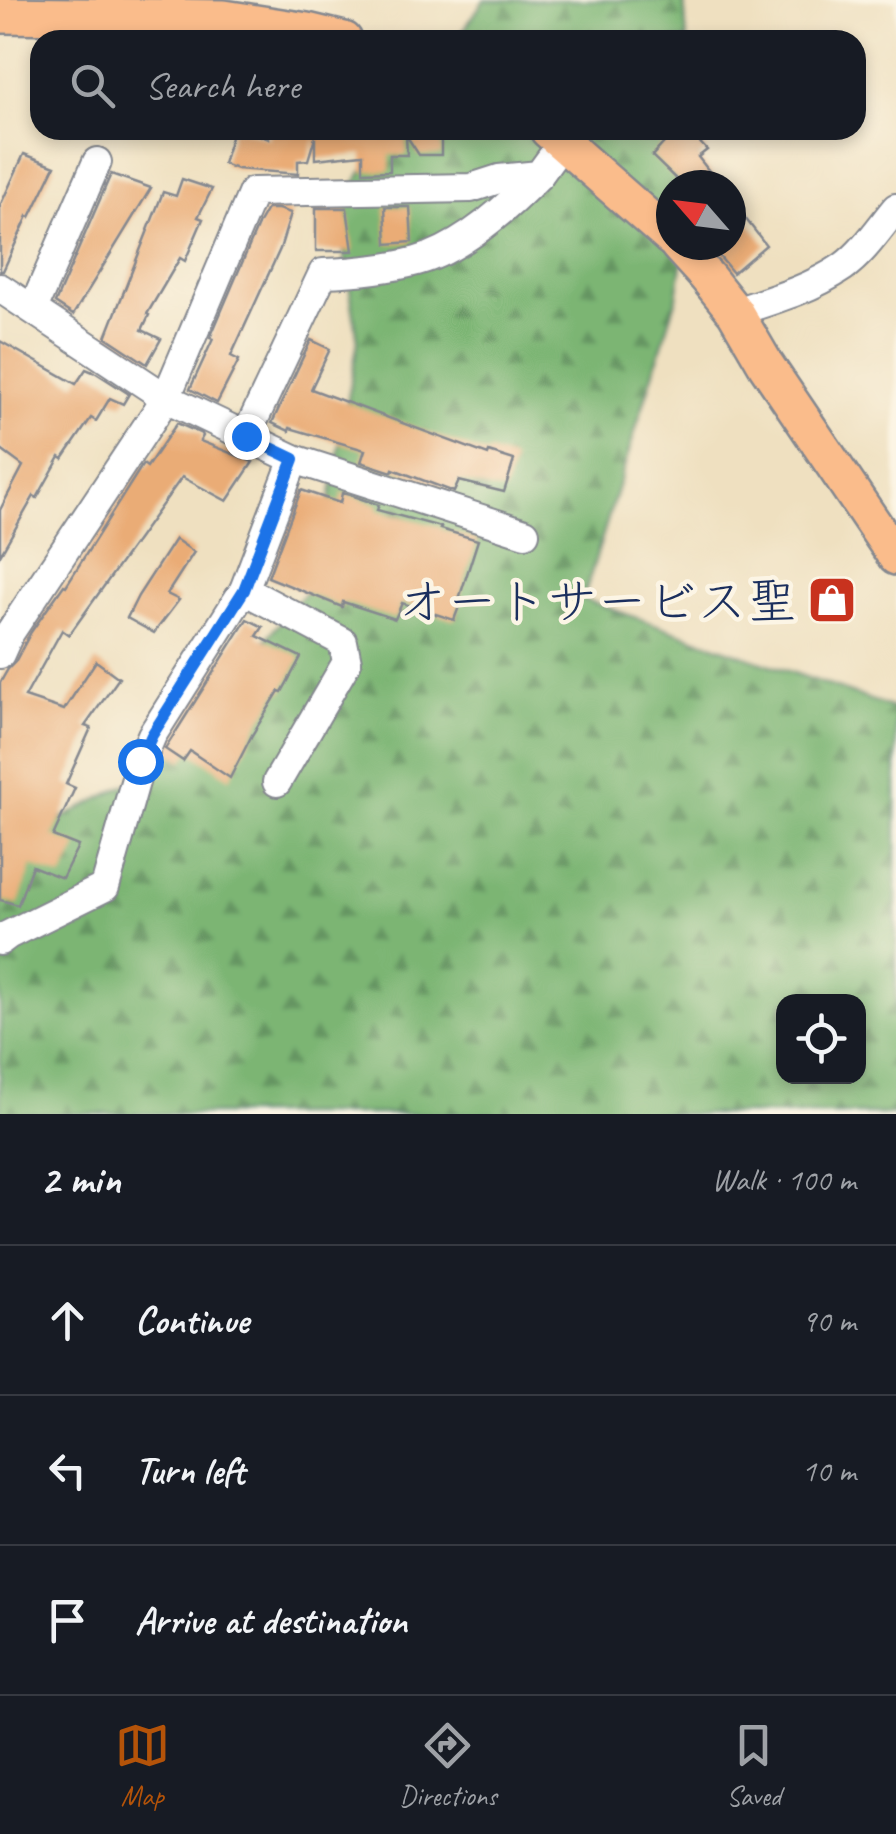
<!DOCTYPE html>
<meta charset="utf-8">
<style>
:root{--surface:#171b24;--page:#20242c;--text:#f1f3f6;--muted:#9ea1a6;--line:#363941;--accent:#b45309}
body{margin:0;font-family:Caveat,"Klee One",sans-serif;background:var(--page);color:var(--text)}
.controls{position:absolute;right:30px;bottom:30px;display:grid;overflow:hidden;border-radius:20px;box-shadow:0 5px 15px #0003}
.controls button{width:90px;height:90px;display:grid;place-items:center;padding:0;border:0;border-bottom:2px solid var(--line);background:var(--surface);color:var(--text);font:50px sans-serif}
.compass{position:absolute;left:656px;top:170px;width:90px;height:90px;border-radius:50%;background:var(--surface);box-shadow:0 5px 15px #0003;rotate:298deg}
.stop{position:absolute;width:30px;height:30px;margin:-22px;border:8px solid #1a73e8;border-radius:50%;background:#fff}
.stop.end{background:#1a73e8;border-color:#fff;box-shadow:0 2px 10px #0008}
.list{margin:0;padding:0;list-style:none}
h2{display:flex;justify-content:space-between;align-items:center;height:130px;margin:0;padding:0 40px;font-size:42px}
h2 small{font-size:32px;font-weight:400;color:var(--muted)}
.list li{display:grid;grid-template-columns:65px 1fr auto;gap:30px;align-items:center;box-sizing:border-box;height:150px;padding:0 40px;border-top:2px solid var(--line)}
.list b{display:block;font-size:38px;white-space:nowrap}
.list em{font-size:32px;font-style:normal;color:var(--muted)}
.icon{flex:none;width:55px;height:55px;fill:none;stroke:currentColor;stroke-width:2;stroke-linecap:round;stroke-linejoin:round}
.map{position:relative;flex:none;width:896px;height:1114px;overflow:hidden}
.search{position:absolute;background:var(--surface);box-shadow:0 5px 15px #0003;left:30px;right:30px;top:30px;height:110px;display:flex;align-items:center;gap:25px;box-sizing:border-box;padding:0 35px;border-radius:30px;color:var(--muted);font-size:38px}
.sheet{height:580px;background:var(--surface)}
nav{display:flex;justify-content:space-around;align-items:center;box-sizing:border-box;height:140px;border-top:2px solid var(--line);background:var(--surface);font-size:28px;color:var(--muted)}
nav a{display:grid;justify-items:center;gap:5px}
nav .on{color:var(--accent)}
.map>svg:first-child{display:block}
</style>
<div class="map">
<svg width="896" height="1114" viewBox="0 0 896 1114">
<defs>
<pattern id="forest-firs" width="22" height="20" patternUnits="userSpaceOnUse" patternTransform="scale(2.5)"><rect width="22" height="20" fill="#7cb573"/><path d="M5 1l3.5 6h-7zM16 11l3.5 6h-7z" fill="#659462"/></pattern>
</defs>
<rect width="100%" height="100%" fill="#fcf5e5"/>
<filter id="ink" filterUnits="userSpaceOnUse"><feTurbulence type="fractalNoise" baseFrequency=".01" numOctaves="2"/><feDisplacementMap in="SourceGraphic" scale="20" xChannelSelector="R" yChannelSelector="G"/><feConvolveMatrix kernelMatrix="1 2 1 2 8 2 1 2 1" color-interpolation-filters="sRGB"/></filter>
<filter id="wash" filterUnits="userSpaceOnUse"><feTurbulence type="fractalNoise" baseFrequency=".0048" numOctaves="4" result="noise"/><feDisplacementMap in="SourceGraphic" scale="40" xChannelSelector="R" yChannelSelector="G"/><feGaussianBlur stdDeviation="2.25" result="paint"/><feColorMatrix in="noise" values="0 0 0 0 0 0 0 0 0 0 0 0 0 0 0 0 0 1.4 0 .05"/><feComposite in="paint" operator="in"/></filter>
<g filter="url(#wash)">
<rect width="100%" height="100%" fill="#efe0c0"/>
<g fill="url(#forest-firs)" stroke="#4c7268" stroke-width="2.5" fill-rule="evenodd">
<polygon points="484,0 684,0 687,40 457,40"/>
<path d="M392,130H697L699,154L694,185H671V245H685L677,297L583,599L896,709V1114H0V827L38,831L154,770L316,580L358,341L337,208ZM784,1002H858V1076H784Z"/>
</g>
<g id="blocks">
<g fill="#eaac76">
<polygon points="233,130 245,130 269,139 269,130 441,130 441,155 419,155 406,135 407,155 390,155 390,171 363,172 363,154 315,159 315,137 308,160 298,161 298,174 237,169 223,164"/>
<polygon points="676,130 688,130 707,150 698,157 720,185 682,185 652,156"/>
<polygon points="24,154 55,166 30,217 28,216 3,271 0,271 0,206"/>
<polygon points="111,174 151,188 73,315 55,303"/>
<polygon points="182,179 212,189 198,217 203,219 185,261 180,258 147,314 149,315 142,330 161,339 147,364 106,337 163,192 176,196"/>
<polygon points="731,200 766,245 733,273 710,245 731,245"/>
<polygon points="385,207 410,207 412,242 387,244"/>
<polygon points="316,208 347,208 353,251 316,251"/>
<polygon points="267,209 278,209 291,213 280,249 231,356 239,360 217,403 190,389 213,339 210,338 259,223"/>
<polygon points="311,340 330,349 311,389 488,455 489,452 514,460 504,492 459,481 454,492 393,469 392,472 361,462 365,450 290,428 289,431 272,423"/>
<polygon points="0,341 76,384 86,369 93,372 93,371 129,394 123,404 110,398 96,421 91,418 63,459 60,457 37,498 34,496 0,555 0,510 23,466 0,449"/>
<polygon points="177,423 202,434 203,436 200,441 253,462 227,501 182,477 69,635 62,630 25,697 64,710 96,661 119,678 85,726 91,728 66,784 75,788 53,836 78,846 62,878 32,866 18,905 0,900 0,683 8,669 15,662 31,632 64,585 66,586 143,464 147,467"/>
<polygon points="301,490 340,503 342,493 350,495 379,505 377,510 441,527 440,529 478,540 459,599 462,599 454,620 402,603 395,619 343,602 342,607 268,577"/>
<polygon points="175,539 194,552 167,594 179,600 154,633 127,618 138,596"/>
<polygon points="247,619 263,627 257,636 301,657 282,692 279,691 252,735 230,778 190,751 183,761 165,749"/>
</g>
</g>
</g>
<g filter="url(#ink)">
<use href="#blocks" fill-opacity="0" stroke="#85888f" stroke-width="2.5"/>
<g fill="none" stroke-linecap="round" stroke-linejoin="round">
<g stroke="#85888f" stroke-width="32">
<g id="minor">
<polyline points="0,288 166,398 294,459 525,533"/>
<polyline points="33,309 97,162"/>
<path d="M735,312C772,300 811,289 843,267C864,252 880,227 896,208"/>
<path d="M246,436L323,273C355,272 387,269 417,261C461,249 508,207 539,175"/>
<polyline points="244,590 343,642 347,662 277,782"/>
<polyline points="0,654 9,634 166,398 253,192 471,188 499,179 539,175 563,142"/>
<polyline points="0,941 8,935 105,887 141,761 152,735 244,590 294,459"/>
</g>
</g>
<g stroke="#85888f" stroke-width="40">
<g id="major">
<polyline points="0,15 224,18 307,31 344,40"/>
<polyline points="548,130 671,238"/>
<polyline points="678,245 707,277 735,312 766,365 896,557"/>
</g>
</g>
<use href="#minor" stroke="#fff" stroke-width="28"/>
<use href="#major" stroke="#fabc8b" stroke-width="35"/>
</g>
</g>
<g fill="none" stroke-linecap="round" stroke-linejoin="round" filter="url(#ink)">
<polyline stroke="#1a73e8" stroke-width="12" points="140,761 152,735 244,590 294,459 246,436"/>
</g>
<defs>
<g id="shop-square" transform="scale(2.5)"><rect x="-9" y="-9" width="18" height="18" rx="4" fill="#c8321e" stroke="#fcf5e5"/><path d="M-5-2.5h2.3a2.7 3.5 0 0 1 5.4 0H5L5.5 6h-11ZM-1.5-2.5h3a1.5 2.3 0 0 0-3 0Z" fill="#fff"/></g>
</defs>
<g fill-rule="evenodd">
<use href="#shop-square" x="832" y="600"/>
</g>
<g text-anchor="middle" stroke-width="9" stroke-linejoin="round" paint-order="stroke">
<g font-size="50" fill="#1b2f5e" stroke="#fcf5e5" text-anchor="end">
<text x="797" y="618">オートサービス聖</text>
</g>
</g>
</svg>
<div class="controls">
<button><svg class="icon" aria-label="locate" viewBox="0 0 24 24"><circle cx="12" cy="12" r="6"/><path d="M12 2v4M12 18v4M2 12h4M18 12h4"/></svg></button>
</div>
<svg class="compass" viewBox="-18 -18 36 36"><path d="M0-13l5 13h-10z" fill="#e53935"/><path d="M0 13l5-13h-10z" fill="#9ea1a6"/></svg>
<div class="stop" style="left:140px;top:761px"></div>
<div class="stop end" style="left:246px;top:436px"></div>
<div class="search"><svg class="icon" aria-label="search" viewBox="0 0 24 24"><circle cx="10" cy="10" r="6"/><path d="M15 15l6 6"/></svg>Search here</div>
</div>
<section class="sheet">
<h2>2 min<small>Walk · 100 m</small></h2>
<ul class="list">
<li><svg class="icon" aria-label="ahead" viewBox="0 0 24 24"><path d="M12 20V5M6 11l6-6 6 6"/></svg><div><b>Continue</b></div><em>90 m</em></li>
<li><svg class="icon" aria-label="left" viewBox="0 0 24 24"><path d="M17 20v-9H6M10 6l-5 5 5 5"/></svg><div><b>Turn left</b></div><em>10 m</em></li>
<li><svg class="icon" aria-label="arrive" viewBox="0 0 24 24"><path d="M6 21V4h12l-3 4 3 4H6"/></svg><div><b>Arrive at destination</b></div></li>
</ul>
</section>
<nav>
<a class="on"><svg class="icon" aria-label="map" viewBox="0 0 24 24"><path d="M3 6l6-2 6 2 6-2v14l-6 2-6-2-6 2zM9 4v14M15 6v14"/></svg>Map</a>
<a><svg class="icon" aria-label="directions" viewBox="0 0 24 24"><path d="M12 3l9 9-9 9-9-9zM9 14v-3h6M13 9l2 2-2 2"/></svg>Directions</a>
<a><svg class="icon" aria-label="saved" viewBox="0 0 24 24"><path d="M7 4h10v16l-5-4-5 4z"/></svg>Saved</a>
</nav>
